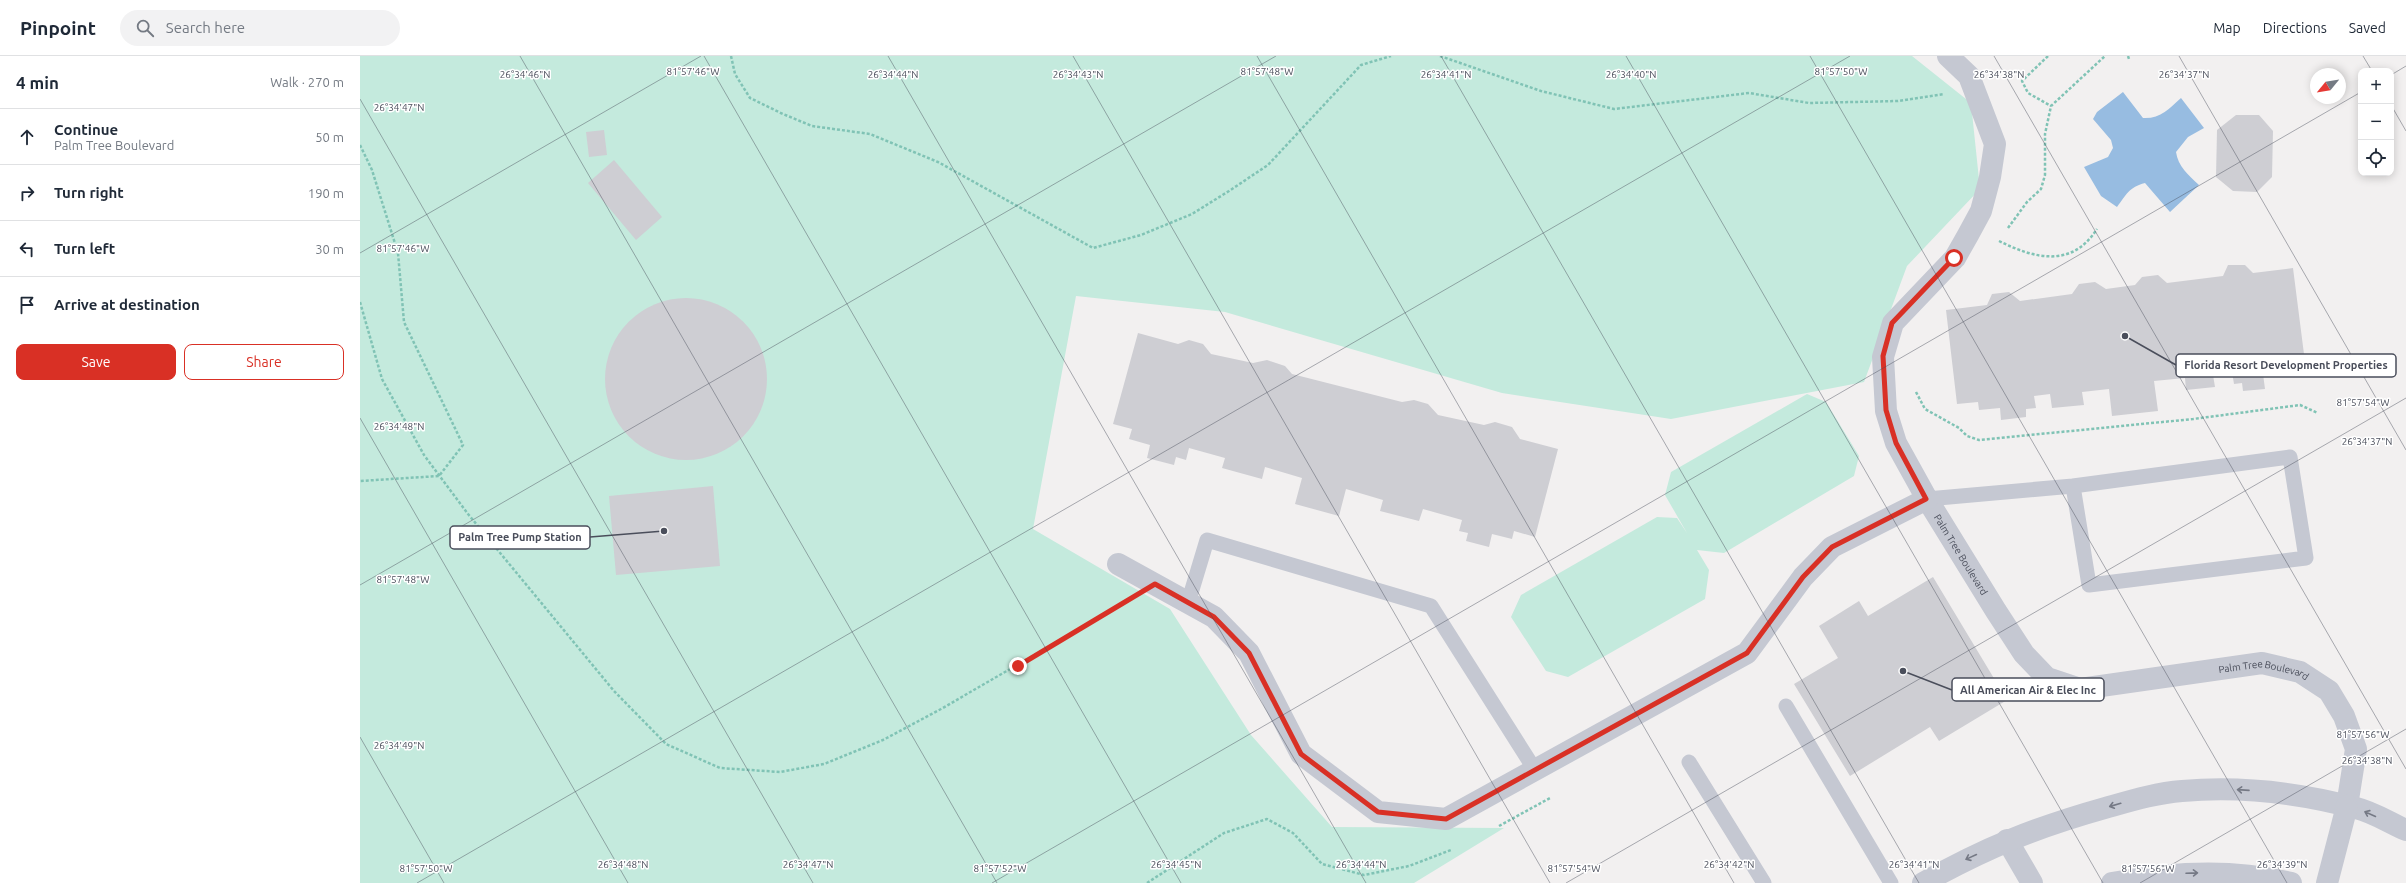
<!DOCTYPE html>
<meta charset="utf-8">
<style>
:root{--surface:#fff;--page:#f2f2f3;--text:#1f2937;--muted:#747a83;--line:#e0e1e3;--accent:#d93025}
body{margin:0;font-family:Ubuntu,sans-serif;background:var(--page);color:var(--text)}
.controls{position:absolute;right:12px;top:12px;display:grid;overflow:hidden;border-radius:8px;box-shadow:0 2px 10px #0003}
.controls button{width:36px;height:36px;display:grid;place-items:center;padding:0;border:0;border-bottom:1px solid var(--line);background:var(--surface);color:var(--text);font:20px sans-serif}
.compass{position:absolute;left:1950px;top:12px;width:36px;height:36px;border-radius:50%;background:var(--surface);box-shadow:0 2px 10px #0003;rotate:240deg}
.stop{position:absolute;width:12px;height:12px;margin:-9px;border:3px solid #d93025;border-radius:50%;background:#fff}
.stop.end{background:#d93025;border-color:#fff;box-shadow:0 1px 4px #0008}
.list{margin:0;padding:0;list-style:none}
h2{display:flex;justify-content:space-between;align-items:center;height:52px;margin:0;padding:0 16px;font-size:17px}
h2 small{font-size:13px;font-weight:400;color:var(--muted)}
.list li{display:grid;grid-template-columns:26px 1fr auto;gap:12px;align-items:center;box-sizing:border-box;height:56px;padding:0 16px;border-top:1px solid var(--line)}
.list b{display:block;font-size:15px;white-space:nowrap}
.list p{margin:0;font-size:13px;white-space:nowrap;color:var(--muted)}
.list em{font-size:13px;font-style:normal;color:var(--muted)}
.actions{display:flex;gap:8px;padding:12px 16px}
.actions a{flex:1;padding:9px 0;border:1px solid var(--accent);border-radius:8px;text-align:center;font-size:14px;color:var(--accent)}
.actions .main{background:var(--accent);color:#fff}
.icon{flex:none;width:22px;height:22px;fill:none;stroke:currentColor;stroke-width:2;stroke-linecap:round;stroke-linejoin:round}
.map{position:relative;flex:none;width:2046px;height:827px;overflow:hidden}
header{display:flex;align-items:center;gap:24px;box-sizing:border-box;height:56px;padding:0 20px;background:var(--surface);border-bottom:1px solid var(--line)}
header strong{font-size:19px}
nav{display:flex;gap:22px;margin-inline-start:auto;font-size:14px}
.search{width:280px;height:36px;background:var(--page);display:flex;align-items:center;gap:10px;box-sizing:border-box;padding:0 14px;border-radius:22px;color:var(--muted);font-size:15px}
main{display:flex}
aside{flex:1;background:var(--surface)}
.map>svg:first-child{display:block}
</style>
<header>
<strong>Pinpoint</strong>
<div class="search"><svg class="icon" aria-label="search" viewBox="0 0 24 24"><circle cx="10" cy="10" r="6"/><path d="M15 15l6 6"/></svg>Search here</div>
<nav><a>Map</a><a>Directions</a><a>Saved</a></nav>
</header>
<main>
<aside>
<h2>4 min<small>Walk · 270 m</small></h2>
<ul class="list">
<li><svg class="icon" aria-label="ahead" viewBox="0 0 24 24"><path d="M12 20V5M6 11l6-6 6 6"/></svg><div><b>Continue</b><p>Palm Tree Boulevard</p></div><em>50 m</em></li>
<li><svg class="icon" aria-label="right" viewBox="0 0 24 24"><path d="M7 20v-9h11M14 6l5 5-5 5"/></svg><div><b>Turn right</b></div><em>190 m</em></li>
<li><svg class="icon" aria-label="left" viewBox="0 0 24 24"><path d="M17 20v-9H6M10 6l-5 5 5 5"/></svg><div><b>Turn left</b></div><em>30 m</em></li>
<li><svg class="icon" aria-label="arrive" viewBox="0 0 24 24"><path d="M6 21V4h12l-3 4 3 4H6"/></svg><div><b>Arrive at destination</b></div></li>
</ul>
<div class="actions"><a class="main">Save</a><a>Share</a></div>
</aside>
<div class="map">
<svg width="2046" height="827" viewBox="0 0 2046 827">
<rect width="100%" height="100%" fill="#f2f0f0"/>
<g fill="#c4eadd">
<polygon points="0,0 1552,0 1611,47 1620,133 1547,210 1504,326 1311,363 1142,337 865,256 716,240 673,473 810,553 891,679 972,771 1144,772 1054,827 0,827"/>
<polygon points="1447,338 1466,346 1499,400 1494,420 1364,497 1337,494 1349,514 1345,543 1208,621 1186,615 1151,561 1161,539 1297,461 1317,462 1327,477 1305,439 1311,416"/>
</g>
<path fill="#97bce1" d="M1763,36L1783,62C1800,63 1809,53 1821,42L1844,72L1828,81L1816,96C1818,110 1828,119 1839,129L1810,156L1785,127C1769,131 1766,139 1757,151L1741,140L1724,111L1748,101L1753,92L1751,84L1733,63L1737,56Z"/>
<g fill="#ceced3">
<polygon points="1876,59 1899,59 1913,75 1912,121 1897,136 1873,135 1856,121 1857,74"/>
<polygon points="244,74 247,99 229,101 226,76"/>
<polygon points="254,104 302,161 276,184 228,127"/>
<polygon points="1868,209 1885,209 1893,217 1933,212 1945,306 1924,309 1924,316 1903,318 1905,333 1883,335 1882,327 1874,328 1872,316 1853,319 1855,331 1826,334 1825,322 1794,325 1798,355 1752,360 1749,333 1722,336 1724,349 1692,352 1690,338 1674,340 1676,352 1666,353 1666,361 1641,364 1640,352 1619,354 1618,346 1597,348 1586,254 1627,249 1632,238 1649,236 1660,245 1712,238 1719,228 1735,226 1746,233 1775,229 1782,221 1798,219 1807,227 1863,220"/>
<circle cx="326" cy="323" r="81"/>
<polygon points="778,277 818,288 829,284 843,288 851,298 893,307 907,304 925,310 932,318 1042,346 1054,344 1068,348 1078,359 1124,369 1135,366 1152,371 1160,383 1198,393 1175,481 1154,475 1152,483 1132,478 1129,491 1106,485 1108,477 1099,475 1102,464 1063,453 1059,465 1020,455 1023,444 986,433 979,460 935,448 942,422 905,411 902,423 862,412 865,402 829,392 826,404 816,401 814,409 787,402 790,389 769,383 772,373 753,368"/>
<polygon points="353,430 360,510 256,519 249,440"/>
<polygon points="1573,521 1647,644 1579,685 1570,671 1490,720 1434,628 1478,602 1459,570 1499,545 1508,560"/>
</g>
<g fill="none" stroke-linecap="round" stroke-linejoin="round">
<g stroke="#80c3b5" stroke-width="2.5" stroke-dasharray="3 2" stroke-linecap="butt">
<polyline points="371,0 375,18 390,42 423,58 452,70 510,78 578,106 733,192 781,179 832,158 869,135 908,109 1001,9 1031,0"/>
<polyline points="1080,0 1181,35 1254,53 1389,37 1449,47 1538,45 1584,38"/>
<polyline points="1688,0 1662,25 1668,37 1691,50"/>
<polyline points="1768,0 1769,3"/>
<polyline points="0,89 12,114 38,197 44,266 103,389 79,420 0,425"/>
<polyline points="1648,172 1667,146 1681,133 1685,119 1685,78 1691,50 1745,0"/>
<path d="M1639,185C1675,203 1712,212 1737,173"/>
<polyline points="0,246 22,323 64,399 108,458 254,635 306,688 360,712 420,716 464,708 523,684 581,653 766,546"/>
<polyline points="1556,336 1565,353 1599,372 1607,380 1619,384 1833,363 1940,349 1958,357"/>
<polyline points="1139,770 1190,742"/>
<polyline points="787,827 864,777 907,763 933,777 962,808 1004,819 1049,810 1091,794"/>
</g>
<g stroke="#c5c8d2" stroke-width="15">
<polyline points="1567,443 1713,430 1729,529 1946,502 1930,401 1713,430"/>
<polyline points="828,547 847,484 1071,550 1175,714"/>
<polyline points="1426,650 1531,827"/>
<polyline points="1329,706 1404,827"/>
</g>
<g stroke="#c5c8d2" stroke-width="22">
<path id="s1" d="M1588,0L1609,20L1635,88L1630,121L1621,155L1608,179L1595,202L1533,267L1523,301L1526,355L1536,387L1567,443L1636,555L1664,598L1687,622L1720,633L1902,607L1940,616L1969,635L1984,660L1996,693L1987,750"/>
<polyline points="758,508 854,561 889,597 941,698 1018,756 1086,763 1387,597 1443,521 1472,491 1567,443"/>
</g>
<g stroke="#c5c8d2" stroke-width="22">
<polyline points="1647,784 1672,827"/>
<path d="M1563,827C1625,792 1677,771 1745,752C1770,745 1796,737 1822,735C1880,730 1940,737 1996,752C2013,756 2030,767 2046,774"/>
<path d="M1752,827C1811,816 1872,812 1931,827"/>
<polyline points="1967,827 1987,750"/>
</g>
</g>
<defs><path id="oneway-shaft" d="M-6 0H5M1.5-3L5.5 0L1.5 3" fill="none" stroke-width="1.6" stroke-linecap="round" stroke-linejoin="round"/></defs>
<g stroke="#757985">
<use href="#oneway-shaft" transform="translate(1883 734) rotate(-176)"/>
<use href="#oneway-shaft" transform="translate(1755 749) rotate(164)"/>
<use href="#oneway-shaft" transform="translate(2010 758) rotate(-156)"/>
<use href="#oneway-shaft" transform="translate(1611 801) rotate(155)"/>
<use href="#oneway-shaft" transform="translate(1832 817) rotate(-2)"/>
</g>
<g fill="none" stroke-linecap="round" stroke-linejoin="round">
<polyline stroke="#d93025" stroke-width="5" points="658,610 795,528 854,561 889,597 941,698 1018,756 1086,763 1387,597 1443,521 1472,491 1566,443 1536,387 1526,354 1523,300 1532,267 1594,202"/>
</g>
<path fill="none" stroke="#4a4e5b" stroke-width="1" stroke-opacity="0.45" d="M160,0L637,827M344,0L821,827M528,0L1006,827M713,0L1190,827M897,0L1374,827M1081,0L1559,827M1266,0L1743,827M1450,0L1927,827M1634,0L2046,713M1819,0L2046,394M2003,0L2012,15M2031,19L2046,10M0,43L453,827M2031,49L2046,75M0,197L341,0M0,362L268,827M0,529L916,0M0,681L84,827M57,827L1490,0M632,827L2001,36M1206,827L2046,342M1780,827L2046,673"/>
<g text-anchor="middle" stroke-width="3" stroke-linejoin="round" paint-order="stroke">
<g font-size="10" fill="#4a4e5b" stroke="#fff">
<text dy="4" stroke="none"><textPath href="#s1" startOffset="566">Palm Tree Boulevard</textPath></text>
<text dy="4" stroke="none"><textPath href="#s1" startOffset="938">Palm Tree Boulevard</textPath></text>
</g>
</g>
<g font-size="10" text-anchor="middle" fill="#4a4e5b" stroke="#fff" stroke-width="3" stroke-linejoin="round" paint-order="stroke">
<text x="907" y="19">81°57'48"W</text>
<text x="1481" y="19">81°57'50"W</text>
<text x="333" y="19">81°57'46"W</text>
<text x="165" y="22">26°34'46"N</text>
<text x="1086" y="22">26°34'41"N</text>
<text x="1271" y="22">26°34'40"N</text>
<text x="1639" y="22">26°34'38"N</text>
<text x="533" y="22">26°34'44"N</text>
<text x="718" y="22">26°34'43"N</text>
<text x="1824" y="22">26°34'37"N</text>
<text x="39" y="55">26°34'47"N</text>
<text x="43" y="196">81°57'46"W</text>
<text x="2003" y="350">81°57'54"W</text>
<text x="39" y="374">26°34'48"N</text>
<text x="2007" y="389">26°34'37"N</text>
<text x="43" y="527">81°57'48"W</text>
<text x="2003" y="682">81°57'56"W</text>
<text x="39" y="693">26°34'49"N</text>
<text x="2007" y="708">26°34'38"N</text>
<text x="263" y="812">26°34'48"N</text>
<text x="448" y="812">26°34'47"N</text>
<text x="816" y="812">26°34'45"N</text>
<text x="1001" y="812">26°34'44"N</text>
<text x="1369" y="812">26°34'42"N</text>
<text x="1554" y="812">26°34'41"N</text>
<text x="1922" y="812">26°34'39"N</text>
<text x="66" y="816">81°57'50"W</text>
<text x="640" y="816">81°57'52"W</text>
<text x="1214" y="816">81°57'54"W</text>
<text x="1788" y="816">81°57'56"W</text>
</g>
<path fill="none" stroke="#4a4e5b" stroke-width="1.5" d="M1765 280L1816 309M304 475L230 481M1543 615L1592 634"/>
<g fill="#4a4e5b" stroke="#fff" stroke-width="1.5">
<circle cx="1765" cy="280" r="4"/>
<circle cx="304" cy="475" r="4"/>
<circle cx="1543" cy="615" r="4"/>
</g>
<g fill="#fff" stroke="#4a4e5b" stroke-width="1.5">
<rect x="1816" y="298" width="220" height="23" rx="4"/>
<rect x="90" y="470" width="140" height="23" rx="4"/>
<rect x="1592" y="622" width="152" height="23" rx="4"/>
</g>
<g font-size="11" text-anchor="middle" font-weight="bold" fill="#4a4e5b">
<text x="1926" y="313">Florida Resort Development Properties</text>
<text x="160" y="485">Palm Tree Pump Station</text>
<text x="1668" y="638">All American Air &amp; Elec Inc</text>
</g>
</svg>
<div class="controls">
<button>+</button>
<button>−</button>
<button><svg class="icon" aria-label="locate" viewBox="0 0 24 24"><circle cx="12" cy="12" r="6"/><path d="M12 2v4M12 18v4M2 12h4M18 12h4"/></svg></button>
</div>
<svg class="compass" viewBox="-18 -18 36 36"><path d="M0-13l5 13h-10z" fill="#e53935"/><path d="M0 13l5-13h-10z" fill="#747a83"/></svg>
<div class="stop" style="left:1594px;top:202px"></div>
<div class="stop end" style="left:658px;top:610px"></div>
</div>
</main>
